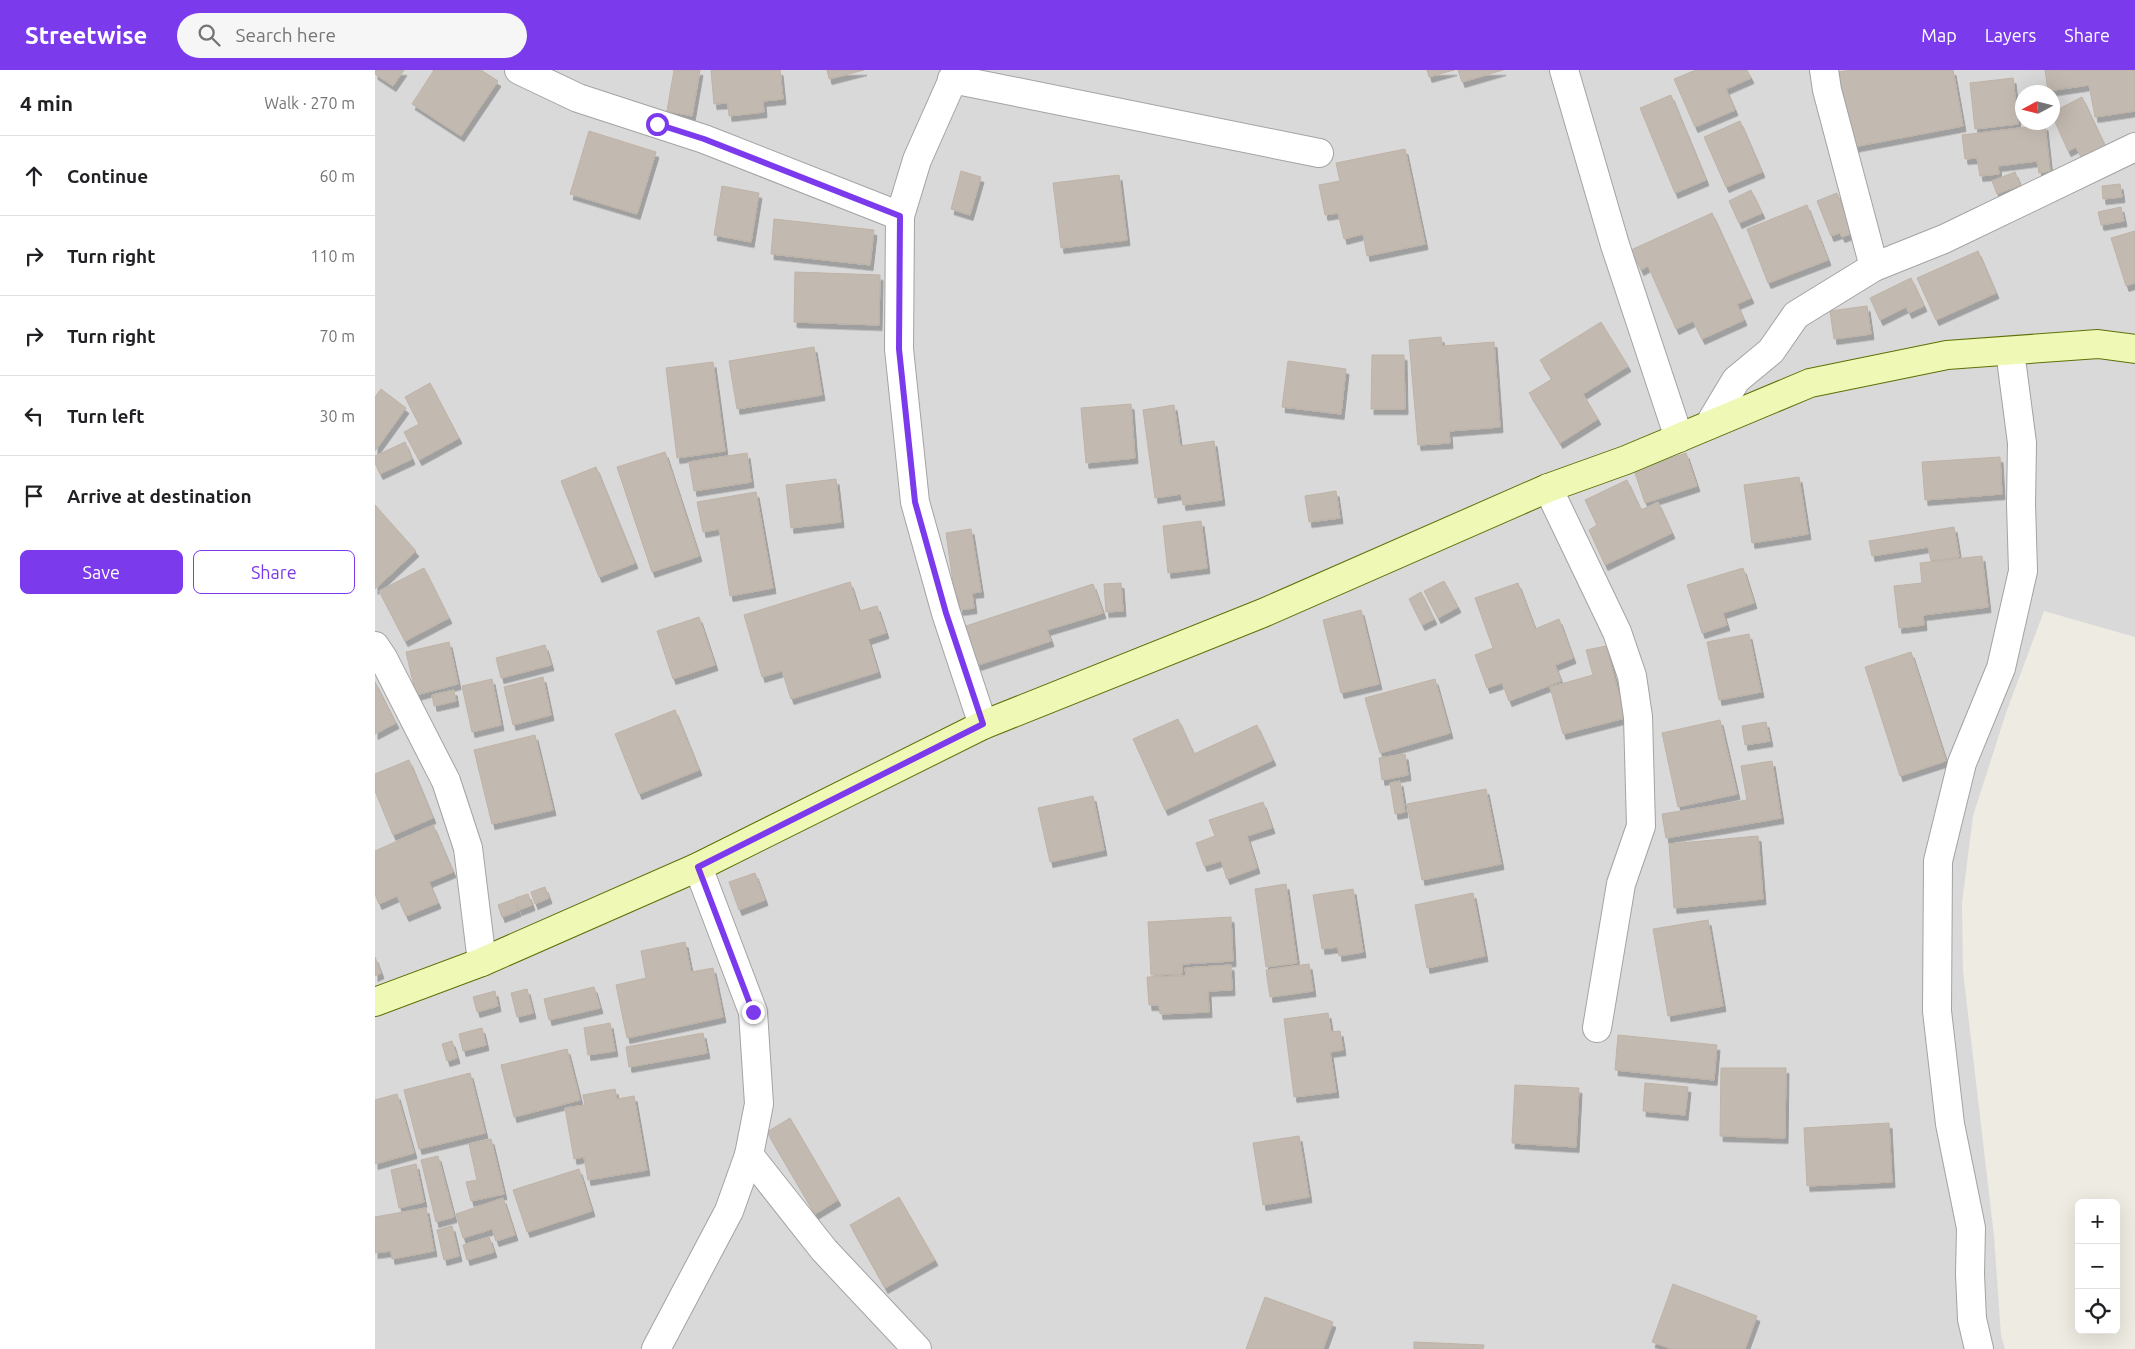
<!DOCTYPE html>
<meta charset="utf-8">
<style>
:root{--surface:#fff;--page:#f6f6f6;--text:#202124;--muted:#757577;--line:#e0e0e0;--accent:#7c3aed}
body{margin:0;font-family:Ubuntu,sans-serif;background:var(--page);color:var(--text)}
.controls{position:absolute;right:15px;bottom:15px;display:grid;overflow:hidden;border-radius:8px;box-shadow:0 5px 20px #0002}
.controls button{width:45px;height:45px;display:grid;place-items:center;padding:0;border:0;border-bottom:1px solid var(--line);background:var(--surface);color:var(--text);font:25px sans-serif}
.compass{position:absolute;left:1640px;top:15px;width:45px;height:45px;border-radius:50%;background:var(--surface);box-shadow:0 5px 20px #0002;rotate:263deg}
.stop{position:absolute;width:15px;height:15px;margin:-11px;border:4px solid #7c3aed;border-radius:50%;background:#fff}
.stop.end{background:#7c3aed;border-color:#fff;box-shadow:0 1px 5px #0008}
.list{margin:0;padding:0;list-style:none}
h2{display:flex;justify-content:space-between;align-items:center;height:65px;margin:0;padding:0 20px;font-size:21px}
h2 small{font-size:16px;font-weight:400;color:var(--muted)}
.list li{display:grid;grid-template-columns:32px 1fr auto;gap:15px;align-items:center;box-sizing:border-box;height:80px;padding:0 20px;border-top:1px solid var(--line)}
.list b{display:block;font-size:19px;white-space:nowrap}
.list em{font-size:16px;font-style:normal;color:var(--muted)}
.actions{display:flex;gap:10px;padding:15px 20px}
.actions a{flex:1;padding:11px 0;border:1px solid var(--accent);border-radius:8px;text-align:center;font-size:18px;color:var(--accent)}
.actions .main{background:var(--accent);color:#fff}
.icon{flex:none;width:28px;height:28px;fill:none;stroke:currentColor;stroke-width:2;stroke-linecap:round;stroke-linejoin:round}
.map{position:relative;flex:none;width:1760px;height:1279px;overflow:hidden}
header{display:flex;align-items:center;gap:30px;box-sizing:border-box;height:70px;padding:0 25px;background:var(--accent);color:#fff}
header strong{font-size:24px}
nav{display:flex;gap:28px;margin-inline-start:auto;font-size:18px}
.search{width:350px;height:45px;background:var(--page);display:flex;align-items:center;gap:12px;box-sizing:border-box;padding:0 18px;border-radius:28px;color:var(--muted);font-size:19px}
main{display:flex}
aside{flex:1;background:var(--surface)}
.map>svg:first-child{display:block}
</style>
<header>
<strong>Streetwise</strong>
<div class="search"><svg class="icon" aria-label="search" viewBox="0 0 24 24"><circle cx="10" cy="10" r="6"/><path d="M15 15l6 6"/></svg>Search here</div>
<nav><a>Map</a><a>Layers</a><a>Share</a></nav>
</header>
<main>
<aside>
<h2>4 min<small>Walk · 270 m</small></h2>
<ul class="list">
<li><svg class="icon" aria-label="ahead" viewBox="0 0 24 24"><path d="M12 20V5M6 11l6-6 6 6"/></svg><div><b>Continue</b></div><em>60 m</em></li>
<li><svg class="icon" aria-label="right" viewBox="0 0 24 24"><path d="M7 20v-9h11M14 6l5 5-5 5"/></svg><div><b>Turn right</b></div><em>110 m</em></li>
<li><svg class="icon" aria-label="right" viewBox="0 0 24 24"><path d="M7 20v-9h11M14 6l5 5-5 5"/></svg><div><b>Turn right</b></div><em>70 m</em></li>
<li><svg class="icon" aria-label="left" viewBox="0 0 24 24"><path d="M17 20v-9H6M10 6l-5 5 5 5"/></svg><div><b>Turn left</b></div><em>30 m</em></li>
<li><svg class="icon" aria-label="arrive" viewBox="0 0 24 24"><path d="M6 21V4h12l-3 4 3 4H6"/></svg><div><b>Arrive at destination</b></div></li>
</ul>
<div class="actions"><a class="main">Save</a><a>Share</a></div>
</aside>
<div class="map">
<svg width="1760" height="1279" viewBox="0 0 1760 1279">
<defs>
<filter id="shadow"><feDropShadow dx="3" dy="5.5" stdDeviation="0" flood-color="#0004"/></filter>
</defs>
<rect width="100%" height="100%" fill="#eeebe2"/>
<path fill="#dad9d9" fill-rule="evenodd" d="M0,0H1760V567L1669,541L1631,643L1598,746L1587,833L1588,901L1619,1166L1626,1265L1630,1279H0ZM1648,22H1678V52H1648Z"/>
<g fill="#c2bab1" stroke="#bfb2a5" filter="url(#shadow)">
<polygon points="0,0 29,0 18,16 0,4"/>
<polygon points="59,0 106,0 123,11 86,66 37,34"/>
<polygon points="299,0 325,0 317,46 292,41"/>
<polygon points="336,0 405,0 408,29 388,31 389,42 354,46 353,33 339,34"/>
<polygon points="452,0 489,0 454,9"/>
<polygon points="1052,0 1079,0 1054,7"/>
<polygon points="1083,0 1128,0 1087,12"/>
<polygon points="1321,0 1372,0 1376,8 1351,19 1360,40 1320,57 1299,9"/>
<polygon points="1476,0 1578,0 1588,56 1478,77 1464,2"/>
<polygon points="1670,0 1760,0 1760,41 1720,47 1714,15 1673,21"/>
<polygon points="1638,8 1643,54 1600,59 1595,13"/>
<polygon points="1296,25 1331,110 1300,123 1265,38"/>
<polygon points="1707,27 1732,80 1708,91 1701,77 1693,81 1678,47 1678,42"/>
<polygon points="1365,51 1387,102 1351,117 1329,67"/>
<polygon points="1670,55 1675,101 1664,103 1662,91 1623,96 1624,104 1605,106 1602,88 1590,89 1587,65"/>
<polygon points="214,61 281,82 262,144 195,124"/>
<polygon points="1030,79 1050,174 992,186 988,164 969,169 963,143 950,145 944,115 965,111 961,93"/>
<polygon points="586,101 606,107 595,145 576,139"/>
<polygon points="1640,102 1645,115 1622,124 1617,111"/>
<polygon points="744,105 752,170 686,178 678,113"/>
<polygon points="1745,114 1747,127 1728,129 1727,116"/>
<polygon points="347,116 384,123 376,172 339,165"/>
<polygon points="1376,120 1387,143 1364,153 1354,131"/>
<polygon points="1462,123 1478,163 1467,167 1465,163 1456,166 1442,131"/>
<polygon points="1432,135 1453,190 1393,213 1372,159"/>
<polygon points="1746,137 1749,151 1726,155 1723,142"/>
<polygon points="1337,143 1376,228 1362,234 1369,250 1327,269 1318,251 1301,259 1273,196 1266,200 1256,180"/>
<polygon points="399,149 499,160 495,195 396,184"/>
<polygon points="1760,161 1760,213 1751,216 1736,168"/>
<polygon points="1603,181 1621,223 1561,250 1542,208"/>
<polygon points="420,202 505,205 504,255 419,252"/>
<polygon points="1536,208 1549,236 1534,243 1531,237 1505,250 1495,228"/>
<polygon points="1492,236 1496,264 1459,269 1455,241"/>
<polygon points="1226,252 1253,296 1208,324 1223,349 1185,373 1154,323 1177,309 1165,290"/>
<polygon points="1066,267 1067,276 1119,272 1125,357 1074,361 1075,373 1043,375 1034,270"/>
<polygon points="439,277 447,325 362,339 354,291"/>
<polygon points="997,285 1029,285 1030,339 996,339"/>
<polygon points="913,291 971,299 966,344 907,337"/>
<polygon points="338,292 350,381 302,388 291,298"/>
<polygon points="55,313 84,368 44,390 29,362 44,354 30,327"/>
<polygon points="6,319 31,338 0,381 0,327"/>
<polygon points="756,334 760,388 711,393 706,338"/>
<polygon points="799,335 805,376 839,371 847,430 808,435 806,424 780,428 768,340"/>
<polygon points="30,372 37,389 5,404 0,393 0,386"/>
<polygon points="290,382 324,486 277,502 242,397"/>
<polygon points="372,383 376,412 319,421 314,392"/>
<polygon points="1311,383 1322,416 1270,433 1259,400"/>
<polygon points="1625,387 1627,424 1550,430 1547,392"/>
<polygon points="221,397 260,493 224,507 186,411"/>
<polygon points="1424,407 1433,464 1377,473 1369,415"/>
<polygon points="461,409 466,452 416,458 411,415"/>
<polygon points="1252,410 1266,440 1283,432 1297,463 1230,495 1214,460 1222,455 1210,430"/>
<polygon points="961,421 965,448 934,452 930,426"/>
<polygon points="381,422 398,518 355,526 344,459 328,462 322,432"/>
<polygon points="0,435 41,481 0,519"/>
<polygon points="826,451 832,498 793,503 788,456"/>
<polygon points="1579,457 1584,487 1556,491 1553,477 1497,486 1494,471"/>
<polygon points="596,459 606,522 597,523 599,538 585,540 583,526 580,526 571,463"/>
<polygon points="1607,486 1613,537 1548,545 1549,555 1524,558 1519,516 1547,513 1545,493"/>
<polygon points="49,498 74,548 30,571 4,521"/>
<polygon points="1368,498 1379,533 1348,543 1352,555 1327,563 1312,515"/>
<polygon points="1069,511 1083,537 1063,548 1049,521"/>
<polygon points="475,512 484,541 502,536 511,563 493,569 503,602 416,629 407,601 387,607 369,545"/>
<polygon points="746,513 748,541 731,542 729,514"/>
<polygon points="1143,513 1160,559 1184,549 1198,588 1180,595 1186,611 1134,631 1127,613 1112,618 1100,585 1118,578 1100,528"/>
<polygon points="718,514 728,543 672,560 676,571 603,595 591,556"/>
<polygon points="1046,522 1059,549 1047,555 1034,529"/>
<polygon points="986,540 1004,614 966,623 948,550"/>
<polygon points="324,547 340,595 298,609 282,561"/>
<polygon points="1374,564 1386,622 1344,630 1332,572"/>
<polygon points="74,572 83,614 41,625 31,582"/>
<polygon points="170,575 176,595 126,608 121,588"/>
<polygon points="1231,576 1250,648 1188,664 1175,617 1218,605 1211,580"/>
<polygon points="1536,582 1571,691 1525,706 1490,597"/>
<polygon points="168,607 176,645 138,655 129,617"/>
<polygon points="117,609 126,655 97,662 87,616"/>
<polygon points="1060,609 1075,663 1005,683 990,628"/>
<polygon points="0,612 21,653 0,664"/>
<polygon points="79,620 81,631 59,636 57,625"/>
<polygon points="300,640 324,700 264,724 240,664"/>
<polygon points="803,649 819,684 882,655 898,690 790,740 758,669"/>
<polygon points="1345,650 1362,724 1303,737 1287,663"/>
<polygon points="1391,652 1395,671 1370,675 1367,656"/>
<polygon points="160,665 178,740 117,754 99,680"/>
<polygon points="1030,684 1033,705 1007,710 1004,688"/>
<polygon points="34,690 58,748 18,765 0,721 0,704"/>
<polygon points="1397,691 1406,748 1291,768 1287,744 1372,730 1366,696"/>
<polygon points="1025,711 1030,742 1020,744 1015,713"/>
<polygon points="1111,719 1126,794 1047,810 1032,734"/>
<polygon points="718,726 729,780 675,792 663,738"/>
<polygon points="888,732 897,758 872,766 882,798 852,809 846,791 829,796 821,773 840,766 834,750"/>
<polygon points="58,755 78,802 54,812 63,833 31,846 22,826 4,834 0,824 0,781"/>
<polygon points="1383,766 1388,829 1299,838 1294,774"/>
<polygon points="380,803 390,830 364,840 354,812"/>
<polygon points="911,814 922,893 891,897 880,819"/>
<polygon points="170,817 174,828 160,834 156,822"/>
<polygon points="978,819 988,882 964,886 963,877 947,879 938,825"/>
<polygon points="1098,823 1110,886 1052,898 1040,835"/>
<polygon points="153,824 157,835 144,840 140,828"/>
<polygon points="139,829 143,841 127,847 123,835"/>
<polygon points="856,847 858,891 807,894 807,904 776,905 773,852"/>
<polygon points="1333,850 1348,936 1293,946 1278,859"/>
<polygon points="310,872 316,902 338,898 348,947 252,968 241,915 271,908 266,881"/>
<polygon points="0,887 6,903 0,906"/>
<polygon points="934,894 938,921 895,927 891,900"/>
<polygon points="856,895 857,920 833,921 834,942 785,944 784,935 774,935 772,907 811,906 810,898"/>
<polygon points="219,917 225,938 174,950 169,929"/>
<polygon points="152,919 158,943 142,947 136,923"/>
<polygon points="120,921 123,936 102,942 98,927"/>
<polygon points="953,943 956,962 965,961 968,980 955,982 961,1022 919,1027 909,949"/>
<polygon points="235,953 240,981 213,985 209,958"/>
<polygon points="107,958 111,975 88,981 84,964"/>
<polygon points="328,963 332,983 254,997 251,977"/>
<polygon points="1243,965 1342,975 1339,1010 1240,1000"/>
<polygon points="77,971 82,988 72,991 67,974"/>
<polygon points="192,979 205,1030 139,1047 126,995"/>
<polygon points="1346,998 1411,998 1410,1068 1345,1066"/>
<polygon points="95,1003 110,1063 44,1079 29,1020"/>
<polygon points="1270,1013 1313,1017 1310,1045 1268,1041"/>
<polygon points="1140,1015 1204,1018 1201,1077 1137,1073"/>
<polygon points="240,1019 242,1029 259,1026 272,1100 213,1110 209,1087 199,1089 190,1038 210,1035 208,1025"/>
<polygon points="22,1024 39,1083 0,1094 0,1030"/>
<polygon points="415,1048 463,1130 440,1144 392,1062"/>
<polygon points="1514,1053 1517,1112 1432,1116 1429,1058"/>
<polygon points="924,1066 934,1127 888,1135 878,1073"/>
<polygon points="116,1069 129,1124 96,1131 91,1112 102,1110 94,1074"/>
<polygon points="63,1086 79,1147 61,1152 46,1090"/>
<polygon points="41,1094 49,1132 24,1138 16,1100"/>
<polygon points="204,1099 217,1141 152,1162 138,1120"/>
<polygon points="524,1127 560,1190 510,1218 475,1155"/>
<polygon points="128,1128 140,1165 121,1171 117,1159 88,1168 81,1144"/>
<polygon points="51,1138 59,1181 17,1189 16,1181 0,1183 0,1147"/>
<polygon points="77,1156 84,1186 69,1190 62,1160"/>
<polygon points="114,1167 119,1182 92,1190 88,1175"/>
<polygon points="1298,1214 1382,1246 1370,1279 1297,1279 1277,1272"/>
<polygon points="890,1227 958,1252 948,1279 871,1279"/>
<polygon points="1039,1272 1109,1275 1108,1279 1039,1279"/>
</g>
<g fill="none" stroke-linecap="round" stroke-linejoin="round">
<g stroke="#a3a3a3" stroke-width="30">
<g id="street">
<polyline points="144,0 203,28 329,69 525,146"/>
<polyline points="582,0 542,90 525,146 524,279 540,432 571,543 608,655"/>
<polyline points="1189,0 1240,175 1304,368"/>
<polyline points="1449,0 1452,20 1499,197"/>
<polyline points="577,9 944,83"/>
<polyline points="1334,355 1361,310 1396,281 1421,245 1499,197 1569,169 1760,77"/>
<polyline points="1173,418 1242,562 1257,606 1263,647 1266,756 1246,814 1222,958"/>
<polyline points="0,576 8,588 71,711 93,778 107,892"/>
<polyline points="374,1085 449,1180 542,1279"/>
<polyline points="281,1279 354,1141 374,1085 384,1034 378,942 323,797"/>
<polyline points="1604,1279 1597,1249 1595,1204 1596,1158 1575,1054 1562,941 1563,791 1587,693 1626,598 1648,501 1646,434 1647,373 1635,281"/>
</g>
</g>
<g stroke="#5d7106" stroke-width="30">
<polyline id="secondary" points="0,932 107,892 323,797 608,655 888,543 1173,418 1251,390 1435,313 1572,285 1723,274 1760,279"/>
</g>
<use href="#street" stroke="#fff" stroke-width="28"/>
<use href="#secondary" stroke="#f0f8b5" stroke-width="28"/>
</g>
<g fill="none" stroke-linecap="round" stroke-linejoin="round">
<polyline stroke="#7c3aed" stroke-width="6" points="282,54 329,69 525,146 524,279 540,432 571,543 608,654 323,797 378,942"/>
</g>
</svg>
<div class="controls">
<button>+</button>
<button>−</button>
<button><svg class="icon" aria-label="locate" viewBox="0 0 24 24"><circle cx="12" cy="12" r="6"/><path d="M12 2v4M12 18v4M2 12h4M18 12h4"/></svg></button>
</div>
<svg class="compass" viewBox="-18 -18 36 36"><path d="M0-13l5 13h-10z" fill="#e53935"/><path d="M0 13l5-13h-10z" fill="#757577"/></svg>
<div class="stop" style="left:282px;top:54px"></div>
<div class="stop end" style="left:378px;top:942px"></div>
</div>
</main>
